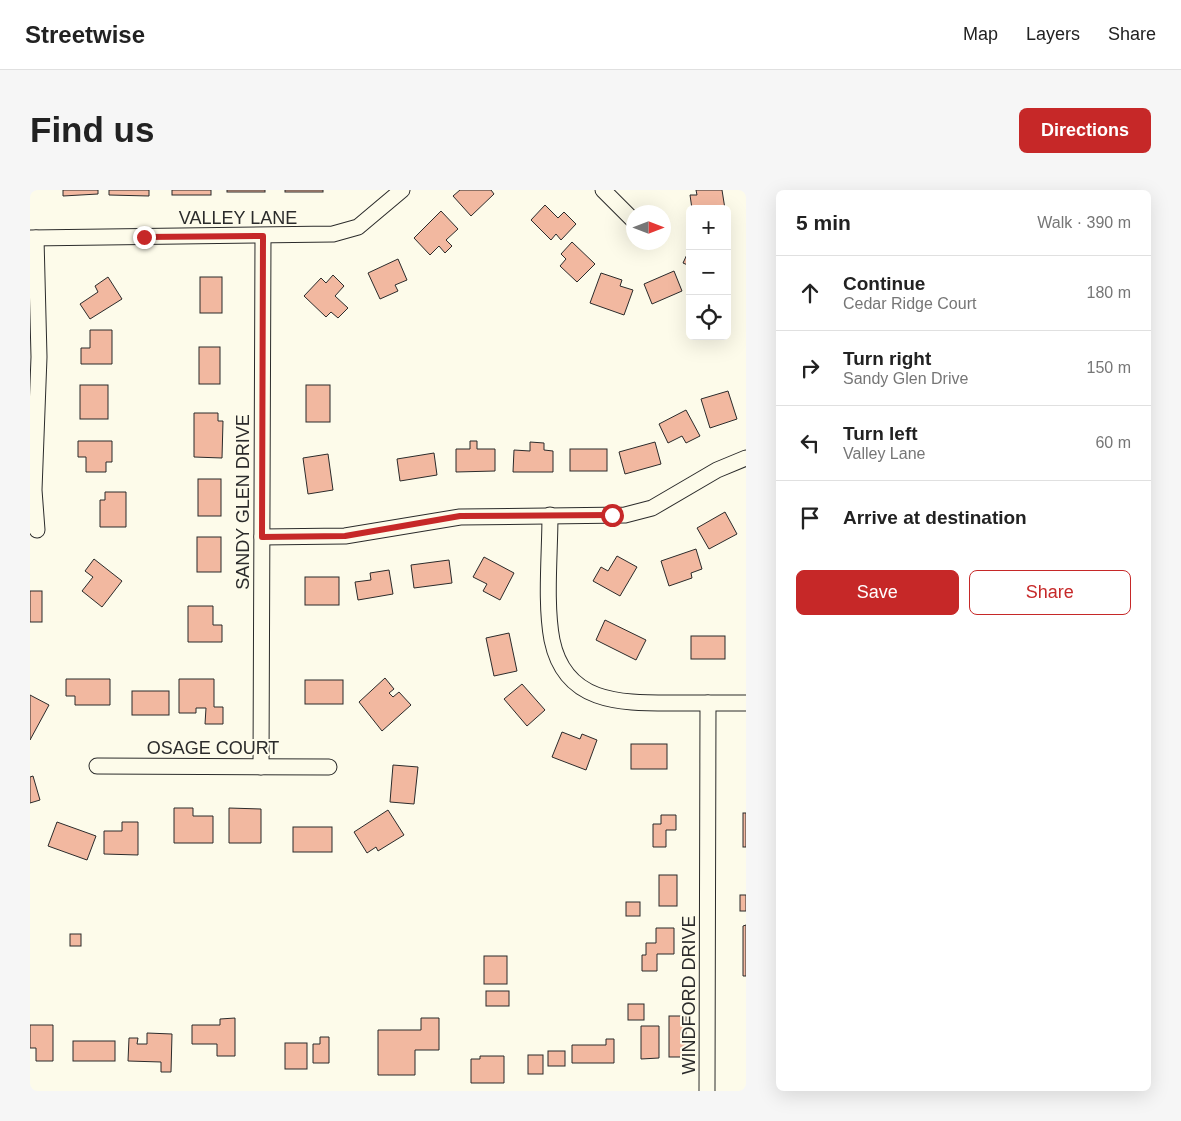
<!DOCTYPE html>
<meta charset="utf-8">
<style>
:root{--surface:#fff;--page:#f6f6f6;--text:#222;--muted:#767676;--line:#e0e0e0;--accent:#c62828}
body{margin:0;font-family:Arial,sans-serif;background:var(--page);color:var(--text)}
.controls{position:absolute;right:15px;top:15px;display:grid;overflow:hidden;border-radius:8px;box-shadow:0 5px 20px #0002}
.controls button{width:45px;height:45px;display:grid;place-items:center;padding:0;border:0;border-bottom:1px solid var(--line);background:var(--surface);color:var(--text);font:25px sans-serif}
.compass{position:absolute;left:596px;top:15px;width:45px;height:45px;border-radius:50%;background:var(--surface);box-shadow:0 5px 20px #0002;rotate:90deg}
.stop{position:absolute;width:15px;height:15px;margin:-11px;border:4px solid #c62828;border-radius:50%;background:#fff}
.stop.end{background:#c62828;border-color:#fff;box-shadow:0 1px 5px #0008}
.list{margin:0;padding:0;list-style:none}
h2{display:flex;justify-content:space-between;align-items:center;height:65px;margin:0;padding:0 20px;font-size:21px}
h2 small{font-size:16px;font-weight:400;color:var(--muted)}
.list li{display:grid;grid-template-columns:32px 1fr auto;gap:15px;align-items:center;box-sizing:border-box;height:75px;padding:0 20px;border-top:1px solid var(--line)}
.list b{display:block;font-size:19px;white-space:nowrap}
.list p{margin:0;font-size:16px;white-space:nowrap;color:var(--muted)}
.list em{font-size:16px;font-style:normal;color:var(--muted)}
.actions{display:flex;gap:10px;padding:15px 20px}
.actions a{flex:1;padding:11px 0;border:1px solid var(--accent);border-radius:8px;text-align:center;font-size:18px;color:var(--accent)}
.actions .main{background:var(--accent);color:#fff}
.icon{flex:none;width:28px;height:28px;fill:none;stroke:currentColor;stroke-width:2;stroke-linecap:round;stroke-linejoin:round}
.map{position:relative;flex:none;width:716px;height:901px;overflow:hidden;border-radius:8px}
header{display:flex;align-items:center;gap:30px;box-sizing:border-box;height:70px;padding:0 25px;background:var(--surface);border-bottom:1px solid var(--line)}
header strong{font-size:24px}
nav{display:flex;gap:28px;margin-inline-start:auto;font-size:18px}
.intro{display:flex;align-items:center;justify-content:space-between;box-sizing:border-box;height:120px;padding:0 30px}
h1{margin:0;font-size:35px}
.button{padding:12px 22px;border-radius:8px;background:var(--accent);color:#fff;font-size:18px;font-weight:700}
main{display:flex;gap:30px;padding:0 30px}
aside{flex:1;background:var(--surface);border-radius:8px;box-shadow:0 5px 20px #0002}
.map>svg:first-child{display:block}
</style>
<header>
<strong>Streetwise</strong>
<nav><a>Map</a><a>Layers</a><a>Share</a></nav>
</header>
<div class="intro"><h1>Find us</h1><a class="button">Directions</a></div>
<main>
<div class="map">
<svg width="716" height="901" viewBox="0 0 716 901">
<rect width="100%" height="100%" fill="#fdfbea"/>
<g fill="#f2b8a0" stroke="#2b2b2b">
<polygon points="33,0 68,0 68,4 33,6"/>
<polygon points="79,0 119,0 119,6 79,5"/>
<rect x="142" y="0" width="39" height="5"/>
<rect x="197" y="0" width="38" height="2"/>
<rect x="255" y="0" width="38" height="2"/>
<polygon points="430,0 461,0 464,4 441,26 423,6"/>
<polygon points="666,0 692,0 695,19 662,19 660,5 667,5"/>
<polygon points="515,15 528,28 534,22 546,34 531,50 526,44 521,50 501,30"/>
<polygon points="411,21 428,39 416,50 422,56 415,63 409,56 400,65 384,48"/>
<polygon points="542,52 565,74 547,92 530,76 536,69 531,64"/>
<polygon points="660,58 660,76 653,73"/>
<polygon points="368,69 377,90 365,95 368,101 350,109 338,83"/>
<polygon points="644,81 652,101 622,114 614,94"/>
<polygon points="571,83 592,90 590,96 603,100 594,125 560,113"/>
<polygon points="303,85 314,96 305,106 318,118 308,128 301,122 296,127 274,106 291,88 296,93"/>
<polygon points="78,87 92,109 60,129 50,114 68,102 65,96"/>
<rect x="170" y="87" width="22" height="36"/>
<polygon points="60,140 82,140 82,174 51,174 51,158 60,158"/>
<rect x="169" y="157" width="21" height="37"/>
<rect x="50" y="195" width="28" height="34"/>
<rect x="276" y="195" width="24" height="37"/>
<polygon points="698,201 707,229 680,238 671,209"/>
<polygon points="656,220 670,246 656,253 652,246 638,253 629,234"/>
<polygon points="164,223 188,223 188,231 193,231 192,268 164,267"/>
<polygon points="48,251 82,251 82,272 76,272 76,282 56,282 56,267 48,267"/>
<polygon points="440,251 447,251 447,259 465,259 465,281 426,282 426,259 440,259"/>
<polygon points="500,252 514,253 514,260 523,261 523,282 483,282 484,260 500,261"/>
<polygon points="625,252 631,274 595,284 589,262"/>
<rect x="540" y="259" width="37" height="22"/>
<polygon points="404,263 407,285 370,291 367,269"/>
<polygon points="298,264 303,300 278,304 273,268"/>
<rect x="168" y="289" width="23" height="37"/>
<polygon points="75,302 96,302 96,337 70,337 70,310 75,310"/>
<polygon points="695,322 707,344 679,359 667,338"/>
<rect x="167" y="347" width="24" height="35"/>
<polygon points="666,359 672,379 661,383 662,388 639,396 631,371"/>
<polygon points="587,366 607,377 590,406 563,391 571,377 578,381"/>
<polygon points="454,367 484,383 470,410 453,401 457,394 443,387"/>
<polygon points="64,369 92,391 72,417 52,401 63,387 55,381"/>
<polygon points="419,370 422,393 384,398 381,375"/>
<polygon points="359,380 363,404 328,410 325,392 341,390 340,383"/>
<rect x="275" y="387" width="34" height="28"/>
<rect x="0" y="401" width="12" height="31"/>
<polygon points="158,416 183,416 183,435 192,435 192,452 158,452"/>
<polygon points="575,430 616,450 606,470 566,450"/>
<polygon points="479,443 487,481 464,486 456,448"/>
<rect x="661" y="446" width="34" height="23"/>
<polygon points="355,488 364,499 359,503 363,507 369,502 381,515 352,541 329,512"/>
<polygon points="36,489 80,489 80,515 45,515 45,506 36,506"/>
<polygon points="149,489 184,489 184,517 193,517 193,534 175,534 176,518 166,518 166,523 149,523"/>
<rect x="275" y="490" width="38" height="24"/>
<polygon points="492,494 515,520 497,536 474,509"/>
<rect x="102" y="501" width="37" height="24"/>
<polygon points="0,505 19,515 0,550"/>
<polygon points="532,542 550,549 552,544 567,550 556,580 522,567"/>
<rect x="601" y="554" width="36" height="25"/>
<polygon points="363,575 388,577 384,614 360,612"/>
<polygon points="3,586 10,610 0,613 0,587"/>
<polygon points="144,618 163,618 163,626 183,626 183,653 144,653"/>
<polygon points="199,618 231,619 231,653 199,653"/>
<polygon points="358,620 374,645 348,661 346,657 337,663 324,642"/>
<rect x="713" y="623" width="3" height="34"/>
<polygon points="631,625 646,625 646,640 636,640 636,657 623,657 623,634 631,634"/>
<polygon points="27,632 66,646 57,670 18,656"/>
<polygon points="92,632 108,632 108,665 74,664 74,641 92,641"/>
<rect x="263" y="637" width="39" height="25"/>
<rect x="629" y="685" width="18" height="31"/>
<rect x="710" y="705" width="6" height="16"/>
<rect x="596" y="712" width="14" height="14"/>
<polygon points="716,735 716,786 713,786 713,736"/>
<polygon points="626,738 644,738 644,764 627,764 627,781 612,781 612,765 616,765 616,753 626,753"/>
<rect x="40" y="744" width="11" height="12"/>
<rect x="454" y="766" width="23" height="28"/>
<rect x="456" y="801" width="23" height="15"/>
<rect x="598" y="814" width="16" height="16"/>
<rect x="639" y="826" width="17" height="41"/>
<polygon points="205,828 205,866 187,866 187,854 162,854 162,835 190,835 190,829"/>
<polygon points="391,828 409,828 409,860 385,860 385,885 348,885 348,840 391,840"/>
<polygon points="0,835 23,835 23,871 6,871 6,858 0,858"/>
<polygon points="611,836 629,836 629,868 611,869"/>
<polygon points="117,843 142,844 141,882 131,882 131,872 98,871 99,848 108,848 107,854 117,854"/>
<polygon points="290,847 299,847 299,873 283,873 283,854 290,854"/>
<polygon points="576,849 584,849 584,873 542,873 542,855 576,855"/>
<rect x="43" y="851" width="42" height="20"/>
<rect x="255" y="853" width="22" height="26"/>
<rect x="518" y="861" width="17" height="15"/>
<rect x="498" y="865" width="15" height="19"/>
<polygon points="450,866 474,866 474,893 441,893 441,869 450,869"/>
</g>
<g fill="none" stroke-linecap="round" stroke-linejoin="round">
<g stroke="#2b2b2b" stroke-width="17">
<g id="minor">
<polyline points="573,0 604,31"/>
<polyline points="0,48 303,44 328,37 372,0"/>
<polyline points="6,48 9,167 4,300 7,340"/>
<path d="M520,325C520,364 515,413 522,450C535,513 589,513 640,513C665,513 691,513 716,513"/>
<polyline points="232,347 315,346 430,327 595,325 622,318 687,280 716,268"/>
<polyline points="67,576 299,577"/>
<polyline points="231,577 233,46"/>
<polyline points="677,901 678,513"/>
</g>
</g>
<use href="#minor" stroke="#fdfbea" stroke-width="15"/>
</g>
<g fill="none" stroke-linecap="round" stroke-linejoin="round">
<polyline stroke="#c62828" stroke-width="6" points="114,47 233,46 232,347 315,346 430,326 582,325"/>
</g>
<g text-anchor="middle" stroke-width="4" stroke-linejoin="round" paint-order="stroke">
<g font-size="18" fill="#2b2b2b" stroke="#fdfbea">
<text x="208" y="34">VALLEY LANE</text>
<text transform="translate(213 312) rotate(-90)" y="6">SANDY GLEN DRIVE</text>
<text x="183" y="564">OSAGE COURT</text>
<text transform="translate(659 805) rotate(-90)" y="6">WINDFORD DRIVE</text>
</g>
</g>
</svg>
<div class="controls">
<button>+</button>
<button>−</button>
<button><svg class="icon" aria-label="locate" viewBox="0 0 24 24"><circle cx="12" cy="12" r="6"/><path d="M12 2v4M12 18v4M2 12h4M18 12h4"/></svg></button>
</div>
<svg class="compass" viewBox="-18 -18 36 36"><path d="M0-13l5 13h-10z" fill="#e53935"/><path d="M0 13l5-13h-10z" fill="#767676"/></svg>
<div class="stop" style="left:582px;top:325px"></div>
<div class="stop end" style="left:114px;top:47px"></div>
</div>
<aside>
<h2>5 min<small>Walk · 390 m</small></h2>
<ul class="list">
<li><svg class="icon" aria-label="ahead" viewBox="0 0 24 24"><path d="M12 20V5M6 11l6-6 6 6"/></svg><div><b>Continue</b><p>Cedar Ridge Court</p></div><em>180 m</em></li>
<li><svg class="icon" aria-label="right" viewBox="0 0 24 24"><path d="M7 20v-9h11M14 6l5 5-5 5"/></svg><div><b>Turn right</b><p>Sandy Glen Drive</p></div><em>150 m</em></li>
<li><svg class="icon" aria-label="left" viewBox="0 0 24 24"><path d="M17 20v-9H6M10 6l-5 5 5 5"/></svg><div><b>Turn left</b><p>Valley Lane</p></div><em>60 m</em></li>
<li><svg class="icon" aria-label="arrive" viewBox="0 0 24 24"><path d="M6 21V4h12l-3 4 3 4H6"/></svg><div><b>Arrive at destination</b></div></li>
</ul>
<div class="actions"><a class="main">Save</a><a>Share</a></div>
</aside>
</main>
